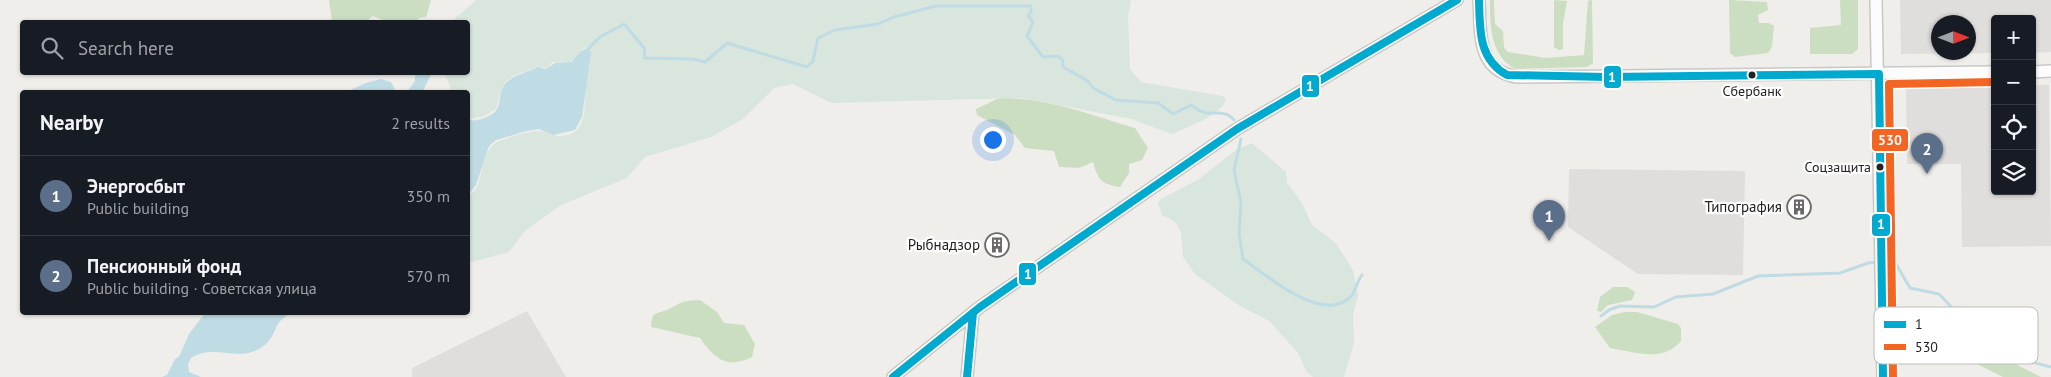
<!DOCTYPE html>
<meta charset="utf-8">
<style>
:root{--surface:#171b24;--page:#20242c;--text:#f1f3f6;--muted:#9ea1a6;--line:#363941;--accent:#6a6968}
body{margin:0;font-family:"PT Sans",sans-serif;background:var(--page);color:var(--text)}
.controls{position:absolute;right:15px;top:15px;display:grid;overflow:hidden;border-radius:5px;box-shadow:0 1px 4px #0004}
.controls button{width:45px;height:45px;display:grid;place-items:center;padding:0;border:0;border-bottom:1px solid var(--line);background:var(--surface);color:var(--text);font:25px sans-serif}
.compass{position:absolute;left:1931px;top:15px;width:45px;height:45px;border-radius:50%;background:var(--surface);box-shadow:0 1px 4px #0004;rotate:90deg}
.you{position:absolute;left:992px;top:139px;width:18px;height:18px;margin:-12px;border:4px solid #fff;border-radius:50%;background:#1a73e8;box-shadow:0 0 0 8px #1a73e833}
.badge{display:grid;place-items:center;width:32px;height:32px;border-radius:50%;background:var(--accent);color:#fff;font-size:16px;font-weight:700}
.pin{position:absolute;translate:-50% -41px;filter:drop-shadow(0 1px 2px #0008)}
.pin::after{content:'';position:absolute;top:26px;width:18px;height:15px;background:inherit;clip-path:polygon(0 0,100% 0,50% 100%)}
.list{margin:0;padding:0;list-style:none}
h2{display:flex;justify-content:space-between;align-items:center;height:65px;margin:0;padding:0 20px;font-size:21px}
h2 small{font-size:16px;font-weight:400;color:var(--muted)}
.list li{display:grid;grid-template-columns:32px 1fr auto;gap:15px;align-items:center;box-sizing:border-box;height:80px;padding:0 20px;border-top:1px solid var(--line)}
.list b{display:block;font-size:19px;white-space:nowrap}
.list p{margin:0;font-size:16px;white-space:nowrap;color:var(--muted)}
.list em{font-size:16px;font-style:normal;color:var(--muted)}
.icon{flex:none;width:28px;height:28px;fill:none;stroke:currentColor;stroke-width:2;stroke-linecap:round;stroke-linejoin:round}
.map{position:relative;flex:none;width:2051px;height:377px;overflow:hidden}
.search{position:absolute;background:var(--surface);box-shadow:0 1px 4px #0004;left:20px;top:20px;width:450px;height:55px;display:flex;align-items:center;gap:12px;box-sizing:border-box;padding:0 18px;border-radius:5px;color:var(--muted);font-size:19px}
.panel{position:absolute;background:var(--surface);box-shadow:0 1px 4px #0004;left:20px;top:90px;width:450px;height:225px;border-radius:5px}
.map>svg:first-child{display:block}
</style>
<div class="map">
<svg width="2051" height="377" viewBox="0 0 2051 377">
<rect width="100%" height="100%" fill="#f0eeeb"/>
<g fill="#dfdedc" fill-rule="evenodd">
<path d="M1900,0H2051V52L2032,53V19H1995V53L1901,54ZM1968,22V52H1938V22Z"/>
<polygon points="2032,85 2049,85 2051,246 1962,247 1961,164 1907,164 1906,87 1995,86 1995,191 2032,191"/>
<polygon points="1569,169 1745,171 1743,275 1638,274 1568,227"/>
<polygon points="527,311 566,377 412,377 412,368"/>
</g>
<g fill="#cbdec1">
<polygon points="329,0 431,0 426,17 419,18 416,22 387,22 373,16 365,22 332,22"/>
<path d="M1490,0H1494L1495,24L1503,31L1504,48L1508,52L1546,58L1584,55L1588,1L1592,0L1593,63L1587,67L1515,69C1490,55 1490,26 1490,0Z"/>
<polygon points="1554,0 1567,1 1563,24 1563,49 1559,50 1554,47"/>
<polygon points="1729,0 1767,2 1768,10 1758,15 1759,23 1769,23 1774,26 1772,47 1768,53 1735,57 1730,53"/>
<polygon points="1840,0 1858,0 1858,49 1852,54 1810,54 1810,28 1841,25"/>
<path d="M999,98C1046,97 1091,115 1135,128L1148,148L1142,160L1129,164V173L1120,187C1101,184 1098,180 1093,162L1079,168L1059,167L1054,151L1025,148L1015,135L977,115L976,109Z"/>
<polygon points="1613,287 1627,287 1635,292 1632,300 1608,305 1601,312 1597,311 1600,297"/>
<path d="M700,300L717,312L724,323L744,325L755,344L752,357C726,370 714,358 700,338L651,327C652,309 657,315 669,309C685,301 681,301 700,300Z"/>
<path d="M1625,312H1637L1678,324L1681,328V341C1662,363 1636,352 1610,348L1595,327L1612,315Z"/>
<polygon points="1946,318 1953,320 1964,338 2041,377 2003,377 1957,354 1947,341 1944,322"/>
</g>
<g fill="#d9e6de">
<path d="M476,0H1131L1128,17L1130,69L1141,82L1217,95L1224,97L1226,100C1220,116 1187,127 1172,134L1131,119L1022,98L831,103L793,84L774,88L743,119L711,137L645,157L627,178L561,205L525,231L509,252L468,263V197C486,185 478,158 494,144C499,139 531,131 538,131C549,131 554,139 568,135C590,129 584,95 586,77C587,69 593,54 588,47L584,48L570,62H552L547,68C538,66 535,69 527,71C503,78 502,85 496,109L484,116L470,119L468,117V92H452L445,73L468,72V22H451Z"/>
<polygon points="1252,143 1286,172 1287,183 1302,203 1312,225 1336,243 1353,270 1358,295 1353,316 1354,343 1344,377 1313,377 1306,371 1298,353 1269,321 1240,306 1195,274 1183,257 1181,232 1175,222 1162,215 1158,202 1161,199 1199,179 1237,149"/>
</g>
<g fill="#bfdbe3">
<path d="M588,48L591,52L582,117L575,130L553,135L539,129L526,131L496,140L489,146L476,185L468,195V120C475,121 480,120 487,117C507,108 494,94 507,82C515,74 528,73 538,67L546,69L555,63L571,62L581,51Z"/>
<polygon points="415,73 432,73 422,92 407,92 415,81"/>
<polygon points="381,79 391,82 396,92 346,92 366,83"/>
<path d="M205,313V312L289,313C286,317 281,319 278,324C274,331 272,339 266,344C241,366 216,342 191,358L188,364L189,372L201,377H162L167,375L175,359L179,357L189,334Z"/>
</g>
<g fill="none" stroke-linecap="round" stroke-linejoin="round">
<g stroke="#bfdbe3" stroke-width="3">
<path d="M586,51L600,37L624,24L644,48L645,58L693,59L705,62L727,43L807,67L813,61L818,38L835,30L878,24L894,17L936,6H1031V12L1028,16L1033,22L1027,36L1043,57L1058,56L1063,61V67L1088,81L1093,88L1116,100L1158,103L1173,114L1191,105C1195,108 1201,112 1206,113C1216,114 1226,110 1234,120"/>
<path d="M1241,139L1234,170L1241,203L1239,233L1243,259C1266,275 1325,327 1352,295C1356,290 1357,281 1362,275"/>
<polyline points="1885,262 1895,262 1910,288 1939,294 1960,316 1985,332 2004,351 2027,361 2051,367"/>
<polyline points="1601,316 1609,310 1620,306 1654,307 1676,297 1713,294 1758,276 1840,273 1868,263 1878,262"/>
</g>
<g stroke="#c9c8c7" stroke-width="14">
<g id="minor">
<path d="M1479,0C1481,33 1476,70 1517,77L1995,72"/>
<polyline points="1876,0 1883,377"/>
<polyline points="2032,72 2051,71"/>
<polyline points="893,377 980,307 1237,129 1457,0"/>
<polyline points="967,377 973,313"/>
</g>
</g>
<use href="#minor" stroke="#fdfcfc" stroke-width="11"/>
<g stroke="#fff" stroke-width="11">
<g id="bus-1">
<path d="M1479,0C1480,29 1478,59 1507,75L1607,77L1879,74L1883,377"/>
<polyline points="893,377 980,307 1237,129 1457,0"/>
<polyline points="967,377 973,313"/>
</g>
</g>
<g stroke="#fff" stroke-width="11">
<polyline id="bus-2" points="1893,377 1889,84 1995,82"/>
</g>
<use href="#bus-1" stroke="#00a9ce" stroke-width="8"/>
<use href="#bus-2" stroke="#f26522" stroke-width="8"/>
</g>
<defs>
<g id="building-ring" transform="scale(1.25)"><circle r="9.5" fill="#fff" stroke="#6a6968" stroke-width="1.5"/><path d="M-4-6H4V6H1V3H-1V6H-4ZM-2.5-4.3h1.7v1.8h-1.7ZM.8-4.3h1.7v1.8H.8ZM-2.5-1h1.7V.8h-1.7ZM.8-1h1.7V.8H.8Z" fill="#6a6968"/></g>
</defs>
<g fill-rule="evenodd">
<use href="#building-ring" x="1799" y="207"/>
<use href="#building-ring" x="997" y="245"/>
</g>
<g fill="#222" stroke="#fff" stroke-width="2">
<circle cx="1752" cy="75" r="4.5"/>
<circle cx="1880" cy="167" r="4.5"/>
</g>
<g text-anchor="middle" stroke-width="4.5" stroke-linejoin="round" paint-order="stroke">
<g font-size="14" fill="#222" stroke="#fff">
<text x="1752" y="96">Сбербанк</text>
<text x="1871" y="172" text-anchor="end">Соцзащита</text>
</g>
<g font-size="15" fill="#222" stroke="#fff" text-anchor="end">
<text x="1782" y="212">Типография</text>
<text x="980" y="250">Рыбнадзор</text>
</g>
</g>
<rect x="1874" y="307" width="164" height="57" rx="8" fill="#fff" stroke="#bdbdbd" stroke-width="1"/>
<rect x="1884" y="321" width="22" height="7" fill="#00a9ce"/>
<rect x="1884" y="344" width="22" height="6" fill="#f26522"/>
<g font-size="14" fill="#222">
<text x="1915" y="329">1</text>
<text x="1915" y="352">530</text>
</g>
<g stroke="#fff" stroke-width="2">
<rect x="1603" y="65" width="19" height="24" rx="5" fill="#00a9ce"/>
<rect x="1301" y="74" width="19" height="24" rx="5" fill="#00a9ce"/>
<rect x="1871" y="128" width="38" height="24" rx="5" fill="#f26522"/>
<rect x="1871" y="213" width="20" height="24" rx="5" fill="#00a9ce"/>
<rect x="1018" y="262" width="19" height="24" rx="5" fill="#00a9ce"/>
</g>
<g font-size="14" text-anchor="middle" font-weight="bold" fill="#fff">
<text x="1612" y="82">1</text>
<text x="1310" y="91">1</text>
<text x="1890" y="145">530</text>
<text x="1881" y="229">1</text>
<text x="1028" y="279">1</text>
</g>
</svg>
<div class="controls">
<button>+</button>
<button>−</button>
<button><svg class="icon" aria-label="locate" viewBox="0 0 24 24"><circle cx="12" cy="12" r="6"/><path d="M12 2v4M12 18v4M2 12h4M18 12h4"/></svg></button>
<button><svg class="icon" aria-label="layers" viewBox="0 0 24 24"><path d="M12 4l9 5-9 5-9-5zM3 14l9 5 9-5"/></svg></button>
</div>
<svg class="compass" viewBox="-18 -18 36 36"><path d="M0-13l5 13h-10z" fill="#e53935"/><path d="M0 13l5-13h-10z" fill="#9ea1a6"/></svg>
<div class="you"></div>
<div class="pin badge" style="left:1549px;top:241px;background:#5c6f8a">1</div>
<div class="pin badge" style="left:1927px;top:174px;background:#5c6f8a">2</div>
<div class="search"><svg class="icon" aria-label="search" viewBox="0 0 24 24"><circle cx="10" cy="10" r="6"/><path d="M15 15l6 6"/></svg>Search here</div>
<section class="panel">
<h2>Nearby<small>2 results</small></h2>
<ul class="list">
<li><span class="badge" style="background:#5c6f8a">1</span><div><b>Энергосбыт</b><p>Public building</p></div><em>350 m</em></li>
<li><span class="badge" style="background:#5c6f8a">2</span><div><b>Пенсионный фонд</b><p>Public building · Советская улица</p></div><em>570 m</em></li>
</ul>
</section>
</div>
